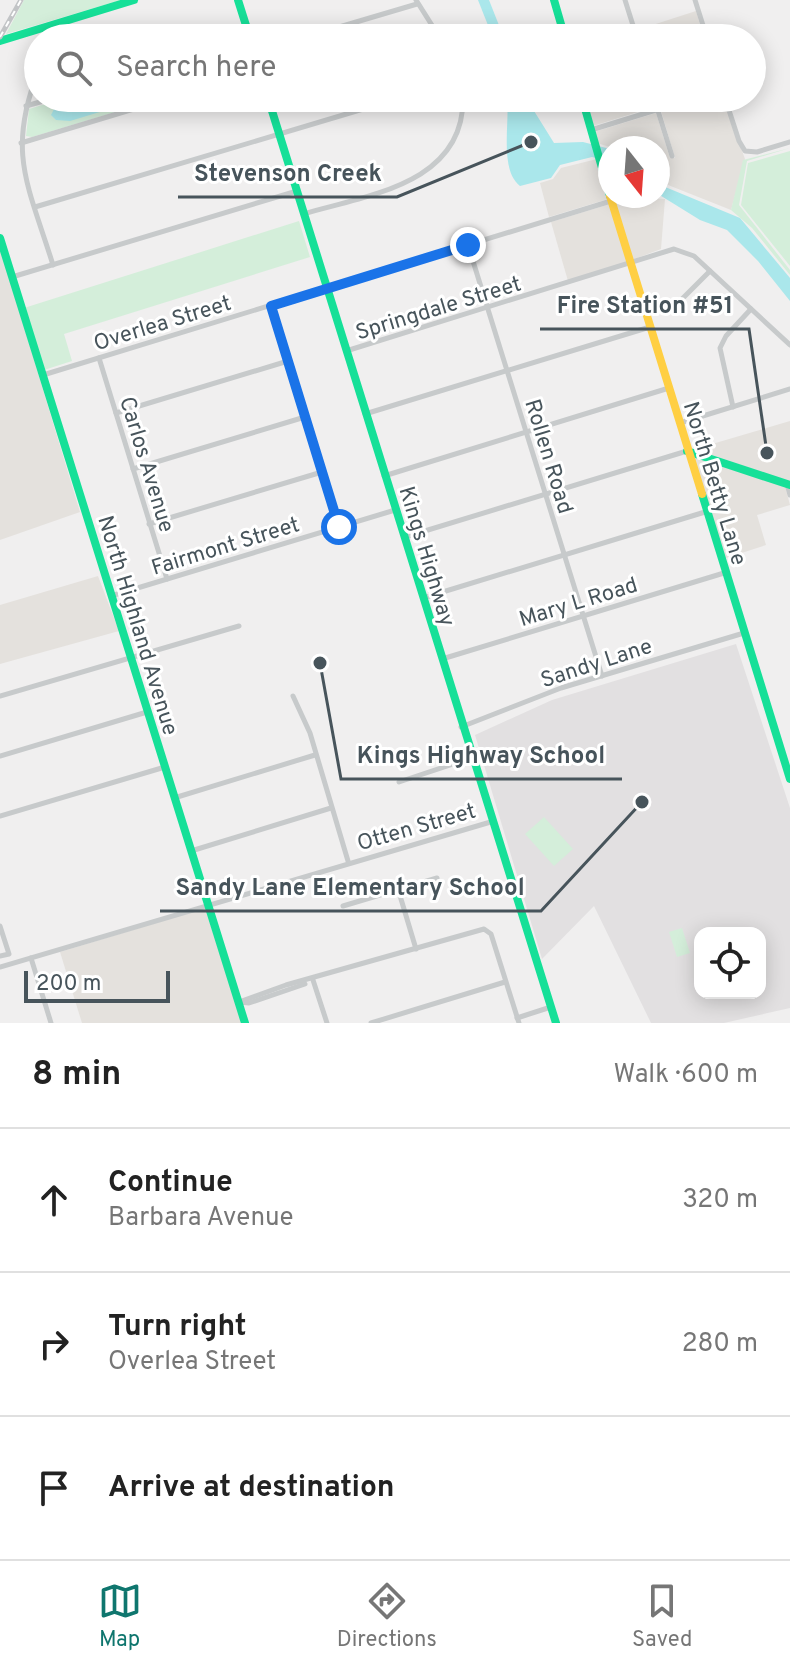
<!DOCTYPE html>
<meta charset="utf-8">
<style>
:root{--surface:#fff;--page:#f2f2f2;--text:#222;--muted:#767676;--line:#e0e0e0;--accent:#0f766e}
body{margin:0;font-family:Overpass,sans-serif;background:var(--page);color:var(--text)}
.controls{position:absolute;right:24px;bottom:24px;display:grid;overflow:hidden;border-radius:16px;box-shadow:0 4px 20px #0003}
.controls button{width:72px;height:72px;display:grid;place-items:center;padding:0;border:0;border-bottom:2px solid var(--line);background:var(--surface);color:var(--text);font:40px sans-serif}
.compass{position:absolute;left:598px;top:136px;width:72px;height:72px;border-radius:50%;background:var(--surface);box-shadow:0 4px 20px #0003;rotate:163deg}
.scale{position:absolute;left:24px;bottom:20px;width:146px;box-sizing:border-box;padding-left:8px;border:4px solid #47545b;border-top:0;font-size:22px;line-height:28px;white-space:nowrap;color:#47545b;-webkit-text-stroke:6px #fff;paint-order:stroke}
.stop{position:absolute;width:24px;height:24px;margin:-18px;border:6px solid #1a73e8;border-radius:50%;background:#fff}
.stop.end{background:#1a73e8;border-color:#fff;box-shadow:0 2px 8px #0008}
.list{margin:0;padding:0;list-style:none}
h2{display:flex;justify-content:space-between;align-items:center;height:104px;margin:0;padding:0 32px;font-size:34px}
h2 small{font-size:26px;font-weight:400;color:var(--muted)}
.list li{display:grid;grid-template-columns:52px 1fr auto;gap:24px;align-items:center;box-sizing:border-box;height:144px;padding:0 32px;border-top:2px solid var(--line)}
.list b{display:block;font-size:30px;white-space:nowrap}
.list p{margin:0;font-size:26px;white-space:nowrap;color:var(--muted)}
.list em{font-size:26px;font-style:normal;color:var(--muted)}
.icon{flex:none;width:44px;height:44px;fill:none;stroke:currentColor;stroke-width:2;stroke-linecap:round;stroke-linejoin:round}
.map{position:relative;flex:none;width:790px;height:1023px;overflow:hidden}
.search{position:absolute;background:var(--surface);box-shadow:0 4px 20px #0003;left:24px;right:24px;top:24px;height:88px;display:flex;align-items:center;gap:20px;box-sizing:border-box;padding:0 28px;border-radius:44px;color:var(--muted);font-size:30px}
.sheet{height:536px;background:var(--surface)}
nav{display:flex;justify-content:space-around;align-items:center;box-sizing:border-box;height:112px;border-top:2px solid var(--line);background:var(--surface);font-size:22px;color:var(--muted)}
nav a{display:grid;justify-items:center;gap:4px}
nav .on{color:var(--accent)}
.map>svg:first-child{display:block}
</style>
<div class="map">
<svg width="790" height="1023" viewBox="0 0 790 1023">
<rect width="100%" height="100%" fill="#f0efef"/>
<g fill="#e4e1dd">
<polygon points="696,11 704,38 639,38 637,30"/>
<polygon points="585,98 652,98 654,107 593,126"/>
<polygon points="705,98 723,98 745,159 731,210 658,181 658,148 613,148 597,143 594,132 656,113 670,158 675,158 661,111"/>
<polygon points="597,159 608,199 549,217 540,183 553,179 561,168"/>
<polygon points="613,196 665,199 661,249 632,260"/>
<polygon points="610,204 628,262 568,281 551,222"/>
<polygon points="0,247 80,512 0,540"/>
<polygon points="790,421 790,482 695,449"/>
<polygon points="691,454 785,486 790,505 757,515 766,545 723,559"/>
<polygon points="98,576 119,631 0,664 0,605"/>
<polygon points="205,908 242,1023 82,1023 60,952"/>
</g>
<path fill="#e2e0e1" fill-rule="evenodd" d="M736,644L790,808V1008L724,1023H651L594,906L542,959L475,735L552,700ZM700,933H760V993H700Z"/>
<g fill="#d4eeda">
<polygon points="24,0 121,0 6,34"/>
<polygon points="65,98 162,98 32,137 26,136 29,109"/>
<polygon points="790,148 747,161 739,205 790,270 790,275 752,228 731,210 743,160"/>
<polygon points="790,151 790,266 741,205 748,163"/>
<polygon points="299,221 310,257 64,334 72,361 44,370 24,308"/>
<polygon points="544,817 573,849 554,866 525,834"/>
<polygon points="682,928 690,953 677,957 669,932"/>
</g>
<g fill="#aae7eb">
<polygon points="478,0 489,0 504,38 493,38"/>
<polygon points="81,98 146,98 70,121 56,120 51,115 54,109"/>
<path d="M507,98H526L554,143L583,142L610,149V162L592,157L560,165L551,178L520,186C499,170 510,123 507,98Z"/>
<polygon points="658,184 740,218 790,278 790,301 758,261 727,230 700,220 658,194"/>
</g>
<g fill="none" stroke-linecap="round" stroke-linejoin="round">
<g stroke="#c7cacb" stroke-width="5">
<polyline points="416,0 440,38"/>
<polyline points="625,0 637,38"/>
<polyline points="695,0 707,38"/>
<polyline points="51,38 55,24"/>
<polyline points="302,38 417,4"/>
<polyline points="618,38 635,32"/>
<path d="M38,72C6,153 29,187 53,265"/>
<polyline points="654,98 672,156"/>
<polyline points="725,98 739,141 745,151 757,152 790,142"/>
<polyline points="26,106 54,98"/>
<polyline points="591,130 695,98"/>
<polyline points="21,143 170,98"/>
<polyline points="35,207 400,98"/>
<path d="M303,214C368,195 464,184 463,98"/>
<polyline points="468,245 602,676"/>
<polyline points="12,277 297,191"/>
<polyline points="271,306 339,527"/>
<polyline points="647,314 676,305 710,271"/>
<polyline points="346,351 674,249 694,256 790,345"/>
<polyline points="99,358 167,579"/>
<polyline points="43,375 611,201"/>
<polyline points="733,407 720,348 726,336 751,309"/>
<polyline points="116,413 288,361"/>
<polyline points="365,414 650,327"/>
<polyline points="680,423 790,389"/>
<polyline points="133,469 305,417"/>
<polyline points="384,476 669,388"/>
<polyline points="787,484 790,495"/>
<polyline points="149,524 322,472"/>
<polyline points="405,537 687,451"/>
<polyline points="111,596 395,510"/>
<polyline points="423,598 705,512"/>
<polyline points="442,659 724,573"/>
<polyline points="0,696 239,626"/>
<polyline points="293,696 310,733 348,861"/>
<polyline points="461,727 561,688 744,633"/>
<polyline points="0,756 147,712"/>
<polyline points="399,782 471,758"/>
<polyline points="174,798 315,755"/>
<polyline points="0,816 165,767"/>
<polyline points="191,851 331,808"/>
<polyline points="398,889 416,949"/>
<polyline points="343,906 437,878"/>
<polyline points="0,926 9,954 0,956"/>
<polyline points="31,958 51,1023"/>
<polyline points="0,967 494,821"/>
<polyline points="313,980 327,1023"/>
<polyline points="239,1002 286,985 484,929 491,934 519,1023"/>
<polyline points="239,1002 249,1003 305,984"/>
<polyline points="517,1018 551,1007"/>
<polyline points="371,1023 505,982"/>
</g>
<g stroke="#16e098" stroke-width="8">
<polyline points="238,0 250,38"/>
<polyline points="554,0 565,38"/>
<polyline points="0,41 134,0"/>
<polyline points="268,98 556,1023"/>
<polyline points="582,98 610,196"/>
<polyline points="0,238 245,1023"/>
<polyline points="687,451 790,485"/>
<polyline points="702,494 790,779"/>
</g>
<polyline stroke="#ffcf43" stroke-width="8" points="610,196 702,494"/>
<g stroke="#c2c4c6" stroke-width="5">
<polyline id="rail" points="0,37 21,0"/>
</g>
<use href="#rail" stroke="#fff" stroke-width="2" stroke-dasharray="6" stroke-linecap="butt"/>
</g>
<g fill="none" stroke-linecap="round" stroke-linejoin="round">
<polyline stroke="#1a73e8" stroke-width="10" points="339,527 271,306 468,245"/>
</g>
<g text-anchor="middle" stroke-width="6" stroke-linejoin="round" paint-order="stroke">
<g font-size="22" fill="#47545b" stroke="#fff">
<text transform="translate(438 307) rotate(-17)" y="8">Springdale Street</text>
<text transform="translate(162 322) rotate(-17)" y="8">Overlea Street</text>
<text transform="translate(550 456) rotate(73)" y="8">Rollen Road</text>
<text transform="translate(148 464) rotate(73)" y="8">Carlos Avenue</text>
<text transform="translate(716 483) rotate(73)" y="8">North Betty Lane</text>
<text transform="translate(225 545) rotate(-17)" y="8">Fairmont Street</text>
<text transform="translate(428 556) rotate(73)" y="8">Kings Highway</text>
<text transform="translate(578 601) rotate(-17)" y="8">Mary L Road</text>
<text transform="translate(139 625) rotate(73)" y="8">North Highland Avenue</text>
<text transform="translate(596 662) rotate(-18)" y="8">Sandy Lane</text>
<text transform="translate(416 826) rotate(-16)" y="8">Otten Street</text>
</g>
</g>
<path fill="none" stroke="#47545b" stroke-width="3" d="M531 142L397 197H178M767 453L749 329H540M320 663L341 779H622M642 802L541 911H160"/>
<g fill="#47545b" stroke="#fff" stroke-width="3">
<circle cx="531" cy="142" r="8"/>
<circle cx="767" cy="453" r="8"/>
<circle cx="320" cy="663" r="8"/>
<circle cx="642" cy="802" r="8"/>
</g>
<g font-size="24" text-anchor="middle" font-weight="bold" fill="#47545b" stroke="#fff" stroke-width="6" stroke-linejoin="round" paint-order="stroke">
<text x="288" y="181">Stevenson Creek</text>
<text x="645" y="313">Fire Station #51</text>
<text x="481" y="763">Kings Highway School</text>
<text x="350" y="895">Sandy Lane Elementary School</text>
</g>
</svg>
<div class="controls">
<button><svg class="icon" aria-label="locate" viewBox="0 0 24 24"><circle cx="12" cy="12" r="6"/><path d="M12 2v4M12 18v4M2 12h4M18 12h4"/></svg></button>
</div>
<svg class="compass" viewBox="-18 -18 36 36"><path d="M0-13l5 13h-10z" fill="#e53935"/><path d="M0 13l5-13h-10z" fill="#767676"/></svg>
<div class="scale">200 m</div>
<div class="stop" style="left:339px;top:527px"></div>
<div class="stop end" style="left:468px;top:245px"></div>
<div class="search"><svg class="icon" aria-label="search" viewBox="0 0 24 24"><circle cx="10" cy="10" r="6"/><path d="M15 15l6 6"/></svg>Search here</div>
</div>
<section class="sheet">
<h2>8 min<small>Walk · 600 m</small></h2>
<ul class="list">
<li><svg class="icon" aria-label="ahead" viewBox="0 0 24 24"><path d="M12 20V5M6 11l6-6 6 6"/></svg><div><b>Continue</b><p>Barbara Avenue</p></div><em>320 m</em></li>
<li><svg class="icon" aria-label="right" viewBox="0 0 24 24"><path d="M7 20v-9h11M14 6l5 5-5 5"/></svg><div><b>Turn right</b><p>Overlea Street</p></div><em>280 m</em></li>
<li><svg class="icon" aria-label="arrive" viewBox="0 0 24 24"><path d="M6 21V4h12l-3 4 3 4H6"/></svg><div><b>Arrive at destination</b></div></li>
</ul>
</section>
<nav>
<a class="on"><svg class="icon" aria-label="map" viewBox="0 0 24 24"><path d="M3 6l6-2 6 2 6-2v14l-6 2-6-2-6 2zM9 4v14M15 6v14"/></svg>Map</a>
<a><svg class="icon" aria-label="directions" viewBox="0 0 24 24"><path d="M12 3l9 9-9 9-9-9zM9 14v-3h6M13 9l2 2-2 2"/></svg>Directions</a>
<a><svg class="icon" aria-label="saved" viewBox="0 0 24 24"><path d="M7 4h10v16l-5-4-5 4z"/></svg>Saved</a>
</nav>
